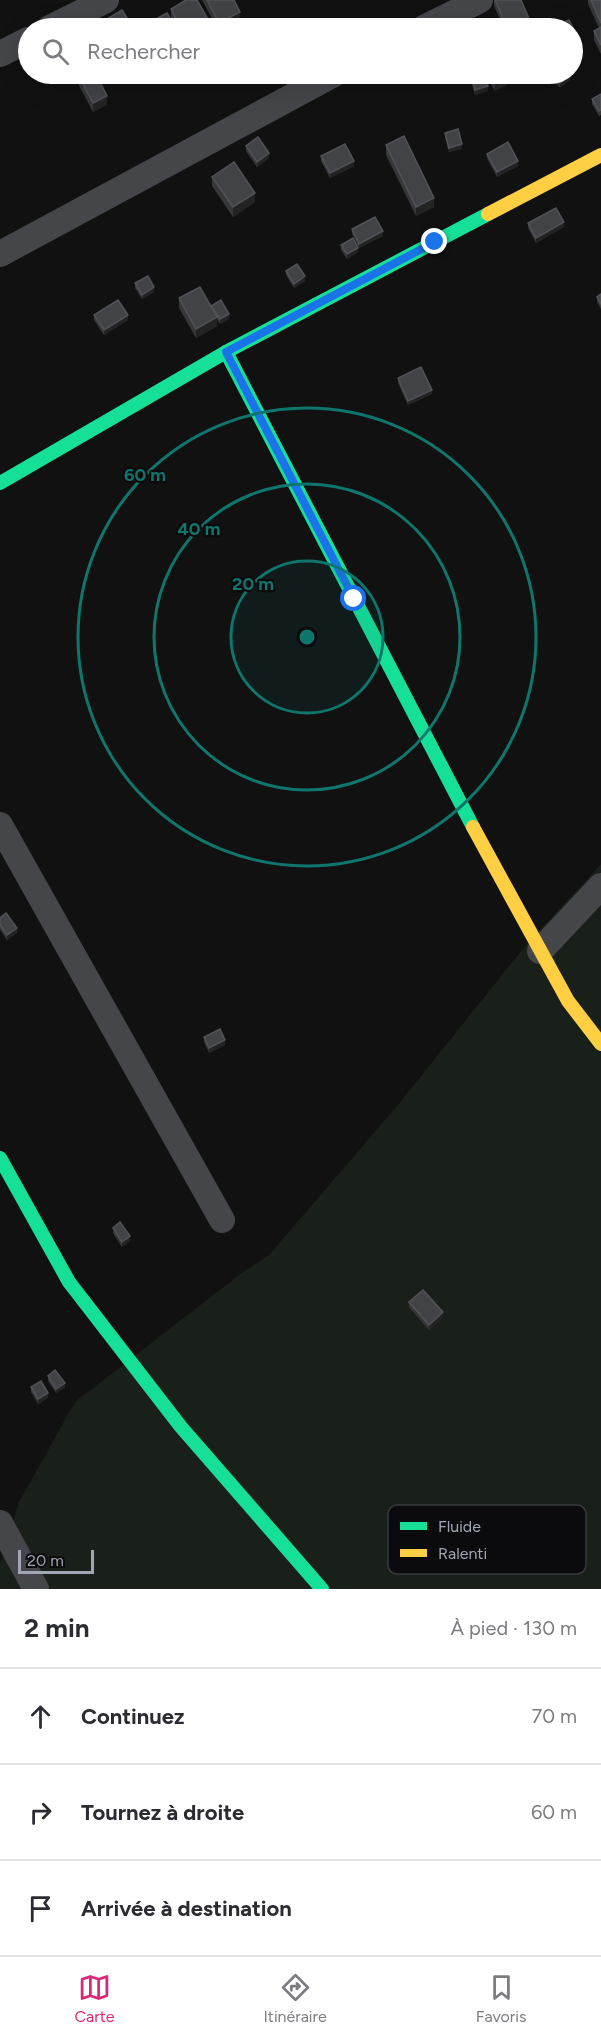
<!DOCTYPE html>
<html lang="fr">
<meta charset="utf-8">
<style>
:root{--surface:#fff;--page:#f2f2f3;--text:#2b2b33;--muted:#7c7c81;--line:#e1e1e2;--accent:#db2777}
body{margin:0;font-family:Figtree,sans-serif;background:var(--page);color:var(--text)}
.scale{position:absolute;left:18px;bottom:15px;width:76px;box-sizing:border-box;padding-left:6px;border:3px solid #a0a6b4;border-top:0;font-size:16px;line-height:21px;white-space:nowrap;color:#a0a6b4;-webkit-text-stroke:4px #0b0b0d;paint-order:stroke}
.stop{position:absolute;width:18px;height:18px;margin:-14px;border:4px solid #1a73e8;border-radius:50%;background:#fff}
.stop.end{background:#1a73e8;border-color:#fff;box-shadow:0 2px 6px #0008}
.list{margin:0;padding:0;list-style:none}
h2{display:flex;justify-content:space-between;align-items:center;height:78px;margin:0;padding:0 24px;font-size:26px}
h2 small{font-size:20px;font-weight:400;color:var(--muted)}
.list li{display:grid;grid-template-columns:39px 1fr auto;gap:18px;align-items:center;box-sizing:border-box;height:96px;padding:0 24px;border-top:2px solid var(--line)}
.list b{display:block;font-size:22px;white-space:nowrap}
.list em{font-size:20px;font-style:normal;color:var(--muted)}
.icon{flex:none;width:33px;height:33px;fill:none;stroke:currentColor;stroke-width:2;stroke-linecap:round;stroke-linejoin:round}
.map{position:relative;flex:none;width:601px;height:1589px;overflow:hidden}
.search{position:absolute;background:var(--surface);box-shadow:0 6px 24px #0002;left:18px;right:18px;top:18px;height:66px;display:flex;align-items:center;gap:15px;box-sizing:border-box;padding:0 21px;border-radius:33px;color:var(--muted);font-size:22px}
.sheet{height:366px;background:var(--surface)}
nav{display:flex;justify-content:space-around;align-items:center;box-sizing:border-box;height:84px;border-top:2px solid var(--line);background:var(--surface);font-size:16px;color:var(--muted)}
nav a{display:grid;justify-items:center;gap:3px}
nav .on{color:var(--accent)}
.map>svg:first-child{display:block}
</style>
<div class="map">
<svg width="601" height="1589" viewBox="0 0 601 1589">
<rect width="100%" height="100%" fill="#111"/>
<polygon fill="#19201a" points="601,864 601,1589 0,1589 0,1565 19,1502 75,1402 243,1272 269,1255 397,1106 525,946"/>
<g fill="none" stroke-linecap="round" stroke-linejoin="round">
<g stroke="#45464a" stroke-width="26">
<polyline points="50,28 106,0"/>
<polyline points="424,28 480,0"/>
<polyline points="0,54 28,40"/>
<polyline points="0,254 334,74"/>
<polyline points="0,825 222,1220"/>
<polyline points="540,951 601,886"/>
<polyline points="0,1523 36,1589"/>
</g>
<g stroke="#16e098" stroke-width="14">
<polyline points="226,352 473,827"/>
<polyline points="0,483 226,352 488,214"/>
<polyline points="0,1158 69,1282 181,1427 322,1589"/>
</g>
<g stroke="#ffcf43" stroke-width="14">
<polyline points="488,214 601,155"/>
<polyline points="473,827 568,1001 601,1044"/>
</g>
</g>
<g fill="#37373a">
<polygon points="202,0 234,0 240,21 226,28 217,28"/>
<polygon points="494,0 521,0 533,28 504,28 494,6"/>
<polygon points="588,0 601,0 601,54 594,40 594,31 599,28 588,4"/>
<polygon points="171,9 213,28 176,28 171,18"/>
<polygon points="154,20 176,28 157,28 154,24"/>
<polygon points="73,74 96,74 107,105 93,112"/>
<polygon points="469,74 484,74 488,91 475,95"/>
<polygon points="485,74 522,74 522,77 495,91"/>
<polygon points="548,74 570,74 571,79 560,88"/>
<polygon points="601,94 601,115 599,116 592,104 592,99"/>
<polygon points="445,133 462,149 449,152 445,138"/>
<polygon points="386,145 434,207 416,216 386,155"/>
<polygon points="246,146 269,158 257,167 246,151"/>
<polygon points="487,154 518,166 497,177 487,158"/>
<polygon points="321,156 354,166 330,178 321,161"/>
<polygon points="212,177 255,202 233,217 212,186"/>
<polygon points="528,223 564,227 536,243 528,228"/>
<polygon points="352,229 383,236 359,248 352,234"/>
<polygon points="341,245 358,252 347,259 341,250"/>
<polygon points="286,271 305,281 294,288 286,275"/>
<polygon points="135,283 154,292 142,299 135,288"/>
<polygon points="601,294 601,309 597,302 597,297"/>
<polygon points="179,298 211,307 211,306 229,319 220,324 217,319 217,326 196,338 179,308"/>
<polygon points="94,315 128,320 104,335 94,320"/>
<polygon points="398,378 432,394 408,405 398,383"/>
<polygon points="0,918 17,933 7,940 0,930"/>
<polygon points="204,1037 225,1045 209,1053 204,1042"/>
<polygon points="113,1228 130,1241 122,1247 113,1233"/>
<polygon points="409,1302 443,1317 429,1330 409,1307"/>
<polygon points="48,1376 65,1388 56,1393 48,1381"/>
<polygon points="31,1387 48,1398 38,1404 31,1392"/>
</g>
<g fill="#232324">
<polygon points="240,12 240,21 226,28 219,28 219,23"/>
<polygon points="578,37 578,42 573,45 573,40"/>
<polygon points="159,74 168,74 159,78"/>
<polygon points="511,74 522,74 522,77 495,91 495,82"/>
<polygon points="571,74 571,79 560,88 560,83"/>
<polygon points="488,86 488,91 475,95 475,90"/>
<polygon points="107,96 107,105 93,112 93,103"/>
<polygon points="462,144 462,149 449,152 449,148"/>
<polygon points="269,153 269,158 257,167 257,162"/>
<polygon points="354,161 354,166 330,178 330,173"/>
<polygon points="518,161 518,166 497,177 497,172"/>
<polygon points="255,193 255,202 233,217 233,207"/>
<polygon points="434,198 434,207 416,216 416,207"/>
<polygon points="564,222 564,227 536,243 536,238"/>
<polygon points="383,231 383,236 359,248 359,244"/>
<polygon points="358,248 358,252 347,259 347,254"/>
<polygon points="305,276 305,281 294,288 294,284"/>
<polygon points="154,287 154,292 142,299 142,295"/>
<polygon points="229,314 229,319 220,324 220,319"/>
<polygon points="128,315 128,320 104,335 104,330"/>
<polygon points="217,317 217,326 196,338 196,329"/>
<polygon points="432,390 432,394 408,405 408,401"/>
<polygon points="17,928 17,933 7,940 7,935"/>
<polygon points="225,1040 225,1045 209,1053 209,1048"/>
<polygon points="130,1236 130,1241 122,1247 122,1242"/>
<polygon points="443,1312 443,1317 429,1330 429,1325"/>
<polygon points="65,1383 65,1388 56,1393 56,1389"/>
<polygon points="48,1393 48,1398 38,1404 38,1399"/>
</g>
<g fill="#424347" stroke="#515358" stroke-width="1.5">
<polygon points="186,0 197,0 213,28 181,28 171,9"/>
<polygon points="207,0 234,0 240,12 219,23"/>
<polygon points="495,0 521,0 533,28 507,28"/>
<polygon points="591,0 601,0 601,23"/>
<polygon points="122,10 133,28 106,28 102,22"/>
<polygon points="167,13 176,28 159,28 154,20"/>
<polygon points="569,20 578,37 573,40 573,28 557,28 556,26"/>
<polygon points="601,27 601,45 594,31"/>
<polygon points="78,74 96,74 107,96 93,103"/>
<polygon points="471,74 484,74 488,86 475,90"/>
<polygon points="490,74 511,74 495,82"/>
<polygon points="552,74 571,74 560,83"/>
<polygon points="601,94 601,110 599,111 592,99"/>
<polygon points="458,129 462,144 449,148 445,133"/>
<polygon points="404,136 434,198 416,207 386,145"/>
<polygon points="258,137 269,153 257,162 246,146"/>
<polygon points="508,142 518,161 497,172 487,154"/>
<polygon points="345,144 354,161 330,173 321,156"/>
<polygon points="234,162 255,193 233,207 212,177"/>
<polygon points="556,208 564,222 536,238 528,223"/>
<polygon points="375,217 383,231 359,244 352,229"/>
<polygon points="353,238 358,248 347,254 341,245"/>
<polygon points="297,264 305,276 294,284 286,271"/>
<polygon points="148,276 154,287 142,295 135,283"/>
<polygon points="200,287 217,317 196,329 179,298"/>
<polygon points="601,294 601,304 597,297"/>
<polygon points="118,300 128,315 104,330 94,315"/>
<polygon points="221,300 229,314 220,319 211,306"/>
<polygon points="421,367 432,390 408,401 398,378"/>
<polygon points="6,913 17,928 7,935 0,925 0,918"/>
<polygon points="220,1029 225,1040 209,1048 204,1037"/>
<polygon points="120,1222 130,1236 122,1242 113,1228"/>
<polygon points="423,1290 443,1312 429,1325 409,1302"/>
<polygon points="55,1370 65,1383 56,1389 48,1376"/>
<polygon points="41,1381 48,1393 38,1399 31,1387"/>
</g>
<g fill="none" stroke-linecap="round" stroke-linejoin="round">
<polyline stroke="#1a73e8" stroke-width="8" points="354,599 226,352 435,242"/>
</g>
<circle cx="307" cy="637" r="76" fill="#0f766e" fill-opacity=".12"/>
<g fill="none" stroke="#0f766e" stroke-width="3">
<circle cx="307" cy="637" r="76"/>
<circle cx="307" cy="637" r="153"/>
<circle cx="307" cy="637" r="229"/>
</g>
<rect x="388" y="1505" width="198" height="69" rx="9" fill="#0b0b0d" stroke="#383a3f" stroke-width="1.5"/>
<rect x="400" y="1522" width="27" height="8" fill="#16e098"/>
<rect x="400" y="1549" width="27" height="8" fill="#ffcf43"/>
<g font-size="16" fill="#a0a6b4">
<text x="438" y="1532">Fluide</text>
<text x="438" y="1559">Ralenti</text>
</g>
<circle cx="307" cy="637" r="9" fill="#0f766e" stroke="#0b0b0d" stroke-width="3"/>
<g font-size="18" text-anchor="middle" font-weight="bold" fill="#0f766e" stroke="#0b0b0d" stroke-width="4.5" stroke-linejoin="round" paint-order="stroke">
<text x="145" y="481">60 m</text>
<text x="199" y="535">40 m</text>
<text x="253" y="590">20 m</text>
</g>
</svg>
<div class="scale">20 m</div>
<div class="stop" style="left:354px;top:599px"></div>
<div class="stop end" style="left:435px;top:242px"></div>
<div class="search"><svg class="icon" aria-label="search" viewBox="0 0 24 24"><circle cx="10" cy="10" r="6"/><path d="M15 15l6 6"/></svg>Rechercher</div>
</div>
<section class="sheet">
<h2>2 min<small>À pied · 130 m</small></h2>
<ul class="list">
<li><svg class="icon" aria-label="ahead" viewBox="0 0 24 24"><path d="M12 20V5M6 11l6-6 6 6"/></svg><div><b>Continuez</b></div><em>70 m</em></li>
<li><svg class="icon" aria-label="right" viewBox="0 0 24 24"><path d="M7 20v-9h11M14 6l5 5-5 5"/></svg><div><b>Tournez à droite</b></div><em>60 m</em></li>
<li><svg class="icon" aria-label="arrive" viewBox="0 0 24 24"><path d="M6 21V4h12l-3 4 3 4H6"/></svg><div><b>Arrivée à destination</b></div></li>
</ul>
</section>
<nav>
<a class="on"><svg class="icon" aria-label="map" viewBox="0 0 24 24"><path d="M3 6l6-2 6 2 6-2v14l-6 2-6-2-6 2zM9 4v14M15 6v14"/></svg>Carte</a>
<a><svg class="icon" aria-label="directions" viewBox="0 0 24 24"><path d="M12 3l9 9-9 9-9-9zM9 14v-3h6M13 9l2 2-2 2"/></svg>Itinéraire</a>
<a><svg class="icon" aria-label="saved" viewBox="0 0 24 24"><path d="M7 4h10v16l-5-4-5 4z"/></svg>Favoris</a>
</nav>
